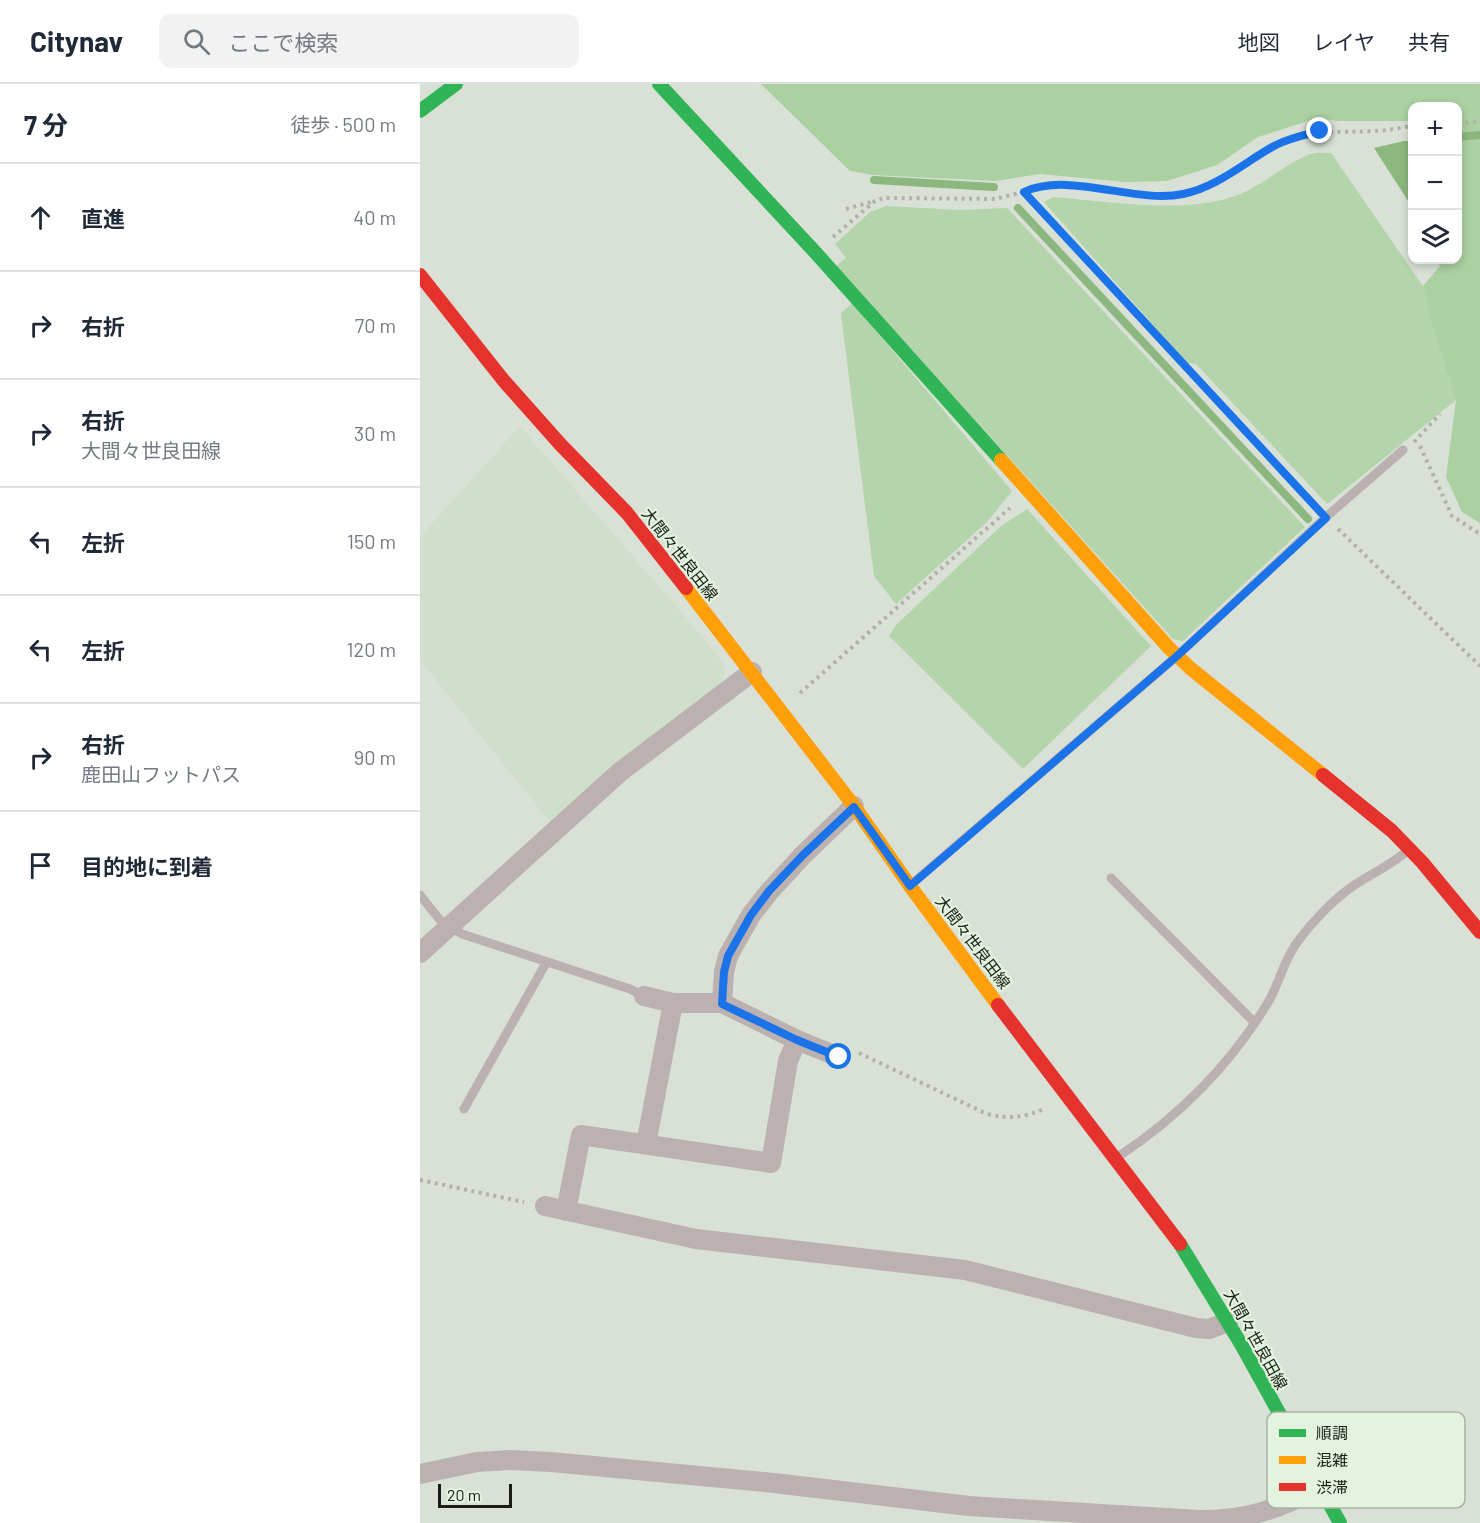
<!DOCTYPE html>
<html lang="ja">
<meta charset="utf-8">
<style>
:root{--surface:#fff;--page:#f2f2f3;--text:#1f2937;--muted:#747a83;--line:#e0e1e3}
body{margin:0;font-family:Barlow,"Noto Sans JP",sans-serif;background:var(--page);color:var(--text)}
.controls{position:absolute;right:18px;top:18px;display:grid;overflow:hidden;border-radius:12px;box-shadow:0 3px 9px #0003}
.controls button{width:54px;height:54px;display:grid;place-items:center;padding:0;border:0;border-bottom:2px solid var(--line);background:var(--surface);color:var(--text);font:30px sans-serif}
.scale{position:absolute;left:18px;bottom:15px;width:74px;box-sizing:border-box;padding-left:6px;border:3px solid #181e17;border-top:0;font-size:16px;line-height:21px;white-space:nowrap;color:#181e17;-webkit-text-stroke:4px #e3f3de;paint-order:stroke}
.stop{position:absolute;width:18px;height:18px;margin:-14px;border:4px solid #1a73e8;border-radius:50%;background:#fff}
.stop.end{background:#1a73e8;border-color:#fff;box-shadow:0 2px 6px #0008}
.list{margin:0;padding:0;list-style:none}
h2{display:flex;justify-content:space-between;align-items:center;height:78px;margin:0;padding:0 24px;font-size:26px}
h2 small{font-size:20px;font-weight:400;color:var(--muted)}
.list li{display:grid;grid-template-columns:39px 1fr auto;gap:18px;align-items:center;box-sizing:border-box;height:108px;padding:0 24px;border-top:2px solid var(--line)}
.list b{display:block;font-size:22px;white-space:nowrap}
.list p{margin:0;font-size:20px;white-space:nowrap;color:var(--muted)}
.list em{font-size:20px;font-style:normal;color:var(--muted)}
.icon{flex:none;width:33px;height:33px;fill:none;stroke:currentColor;stroke-width:2;stroke-linecap:round;stroke-linejoin:round}
.map{position:relative;flex:none;width:1060px;height:1439px;overflow:hidden}
header{display:flex;align-items:center;gap:36px;box-sizing:border-box;height:84px;padding:0 30px;background:var(--surface);border-bottom:2px solid var(--line)}
header strong{font-size:28px}
nav{display:flex;gap:33px;margin-inline-start:auto;font-size:21px}
.search{width:420px;height:54px;background:var(--page);display:flex;align-items:center;gap:15px;box-sizing:border-box;padding:0 21px;border-radius:12px;color:var(--muted);font-size:22px}
main{display:flex}
aside{flex:1;background:var(--surface)}
.map>svg:first-child{display:block}
</style>
<header>
<strong>Citynav</strong>
<div class="search"><svg class="icon" aria-label="search" viewBox="0 0 24 24"><circle cx="10" cy="10" r="6"/><path d="M15 15l6 6"/></svg>ここで検索</div>
<nav><a>地図</a><a>レイヤ</a><a>共有</a></nav>
</header>
<main>
<aside>
<h2>7 分<small>徒歩 · 500 m</small></h2>
<ul class="list">
<li><svg class="icon" aria-label="ahead" viewBox="0 0 24 24"><path d="M12 20V5M6 11l6-6 6 6"/></svg><div><b>直進</b></div><em>40 m</em></li>
<li><svg class="icon" aria-label="right" viewBox="0 0 24 24"><path d="M7 20v-9h11M14 6l5 5-5 5"/></svg><div><b>右折</b></div><em>70 m</em></li>
<li><svg class="icon" aria-label="right" viewBox="0 0 24 24"><path d="M7 20v-9h11M14 6l5 5-5 5"/></svg><div><b>右折</b><p>大間々世良田線</p></div><em>30 m</em></li>
<li><svg class="icon" aria-label="left" viewBox="0 0 24 24"><path d="M17 20v-9H6M10 6l-5 5 5 5"/></svg><div><b>左折</b></div><em>150 m</em></li>
<li><svg class="icon" aria-label="left" viewBox="0 0 24 24"><path d="M17 20v-9H6M10 6l-5 5 5 5"/></svg><div><b>左折</b></div><em>120 m</em></li>
<li><svg class="icon" aria-label="right" viewBox="0 0 24 24"><path d="M7 20v-9h11M14 6l5 5-5 5"/></svg><div><b>右折</b><p>鹿田山フットパス</p></div><em>90 m</em></li>
<li><svg class="icon" aria-label="arrive" viewBox="0 0 24 24"><path d="M6 21V4h12l-3 4 3 4H6"/></svg><div><b>目的地に到着</b></div></li>
</ul>
</aside>
<div class="map">
<svg width="1060" height="1439" viewBox="0 0 1060 1439">
<rect width="100%" height="100%" fill="#d9e1d6"/>
<polygon fill="#d0dfcc" points="100,342 275,544 304,580 303,599 134,743 0,576 0,453"/>
<g fill="#b4d4ab">
<path d="M911,69L1003,202L1013,246L1036,316L907,420L776,280L767,279L624,118L633,113C686,117 761,130 812,113C840,104 861,82 888,71C895,68 904,69 911,69Z"/>
<polygon points="466,122 540,126 587,124 885,443 763,557 753,555 416,182 426,174 415,160 450,128"/>
<polygon points="432,219 592,407 568,437 476,520 454,492 421,229"/>
<polygon points="607,425 731,562 603,685 469,552 476,541 581,442"/>
</g>
<polygon fill="#abd0a1" points="341,0 1060,0 1060,439 1042,428 1026,393 1036,316 1013,246 1003,202 1020,182 1017,176 1038,176 1038,22 992,22 992,37 918,37 897,34 838,53 797,81 747,97 705,98 620,90 575,97 453,91 430,87"/>
<polygon fill="#8cb87f" points="984,57 992,57 992,123 954,64"/>
<g fill="none" stroke-linecap="round" stroke-linejoin="round">
<g stroke="#8cb87f" stroke-width="8">
<polyline points="1038,53 1060,51"/>
<polyline points="454,96 574,103"/>
<polyline points="598,124 888,435"/>
</g>
<g stroke="#b4afac" stroke-width="4" stroke-dasharray="3 4.5" stroke-linecap="butt">
<polyline points="1038,39 1060,38"/>
<path d="M604,108C648,88 713,118 762,110C798,105 826,75 858,60C891,44 917,49 952,47C965,47 979,44 992,42"/>
<polyline points="426,125 451,118"/>
<polyline points="413,153 455,117 463,114 575,115 604,108 896,422"/>
<polyline points="994,358 1020,330"/>
<polyline points="1000,362 1032,432 1060,450"/>
<polyline points="918,445 1060,582"/>
<polyline points="380,609 590,424"/>
<path d="M439,969L567,1030C590,1035 604,1034 626,1024"/>
<polyline points="0,1096 104,1118"/>
</g>
<g stroke="#bcb1b1" stroke-width="9">
<polyline points="691,794 835,939"/>
<polyline points="494,798 757,572 906,433 983,366"/>
<polyline points="0,811 20,836 42,850 210,905 224,912"/>
<polyline points="44,1025 126,879"/>
<path d="M699,1072C760,1032 813,978 850,915C860,896 865,874 878,857C892,838 913,816 933,802C951,790 971,781 987,767"/>
</g>
<g stroke="#bcb1b1" stroke-width="20">
<polyline points="0,869 200,688 332,588"/>
<polyline points="224,912 253,919 302,919 377,956 419,973"/>
<polyline points="302,919 304,888 308,872 331,831 349,808 383,771 434,722"/>
<polyline points="226,1060 253,919"/>
<polyline points="125,1122 276,1155 545,1186 776,1244 789,1245 808,1238"/>
<polyline points="146,1127 161,1051 351,1079 368,977 377,956"/>
<path d="M0,1390L57,1378L91,1376L131,1378L354,1399L549,1422L779,1436C827,1436 856,1426 899,1404"/>
</g>
<g stroke="#30b455" stroke-width="14">
<polyline points="239,0 395,168 581,376"/>
<polyline points="0,27 36,0"/>
<polyline points="760,1160 821,1260 920,1439"/>
</g>
<g stroke="#ff9f0a" stroke-width="14">
<polyline points="581,376 749,564 770,584 903,691"/>
<polyline points="266,504 434,722 490,802 578,921"/>
</g>
<g stroke="#e5322d" stroke-width="14">
<polyline points="0,191 84,297 140,360 207,429 266,504"/>
<polyline points="903,691 972,747 1002,778 1060,848"/>
<polyline points="578,921 760,1160"/>
</g>
</g>
<g fill="none" stroke-linecap="round" stroke-linejoin="round">
<path stroke="#1a73e8" stroke-width="8" d="M419,973L377,956L302,920L304,888L308,872L331,831L349,807L383,771L434,723L490,802L757,572L906,434L604,108C649,87 714,120 763,110C798,103 826,77 856,61C870,54 885,51 900,47"/>
</g>
<g text-anchor="middle" stroke-width="4.5" stroke-linejoin="round" paint-order="stroke">
<g font-size="16" fill="#181e17" stroke="#e3f3de">
<text transform="translate(260 470) rotate(52)" y="6">大間々世良田線</text>
<text transform="translate(553 858) rotate(53)" y="6">大間々世良田線</text>
<text transform="translate(836 1255) rotate(61)" y="6">大間々世良田線</text>
</g>
</g>
<rect x="847" y="1328" width="198" height="96" rx="9" fill="#e3f3de" stroke="#a6b3a2" stroke-width="1.5"/>
<rect x="859" y="1345" width="27" height="8" fill="#30b455"/>
<rect x="859" y="1372" width="27" height="8" fill="#ff9f0a"/>
<rect x="859" y="1399" width="27" height="8" fill="#e5322d"/>
<g font-size="16" fill="#181e17">
<text x="896" y="1355">順調</text>
<text x="896" y="1382">混雑</text>
<text x="896" y="1409">渋滞</text>
</g>
</svg>
<div class="controls">
<button>+</button>
<button>−</button>
<button><svg class="icon" aria-label="layers" viewBox="0 0 24 24"><path d="M12 4l9 5-9 5-9-5zM3 14l9 5 9-5"/></svg></button>
</div>
<div class="scale">20 m</div>
<div class="stop" style="left:419px;top:973px"></div>
<div class="stop end" style="left:900px;top:47px"></div>
</div>
</main>
